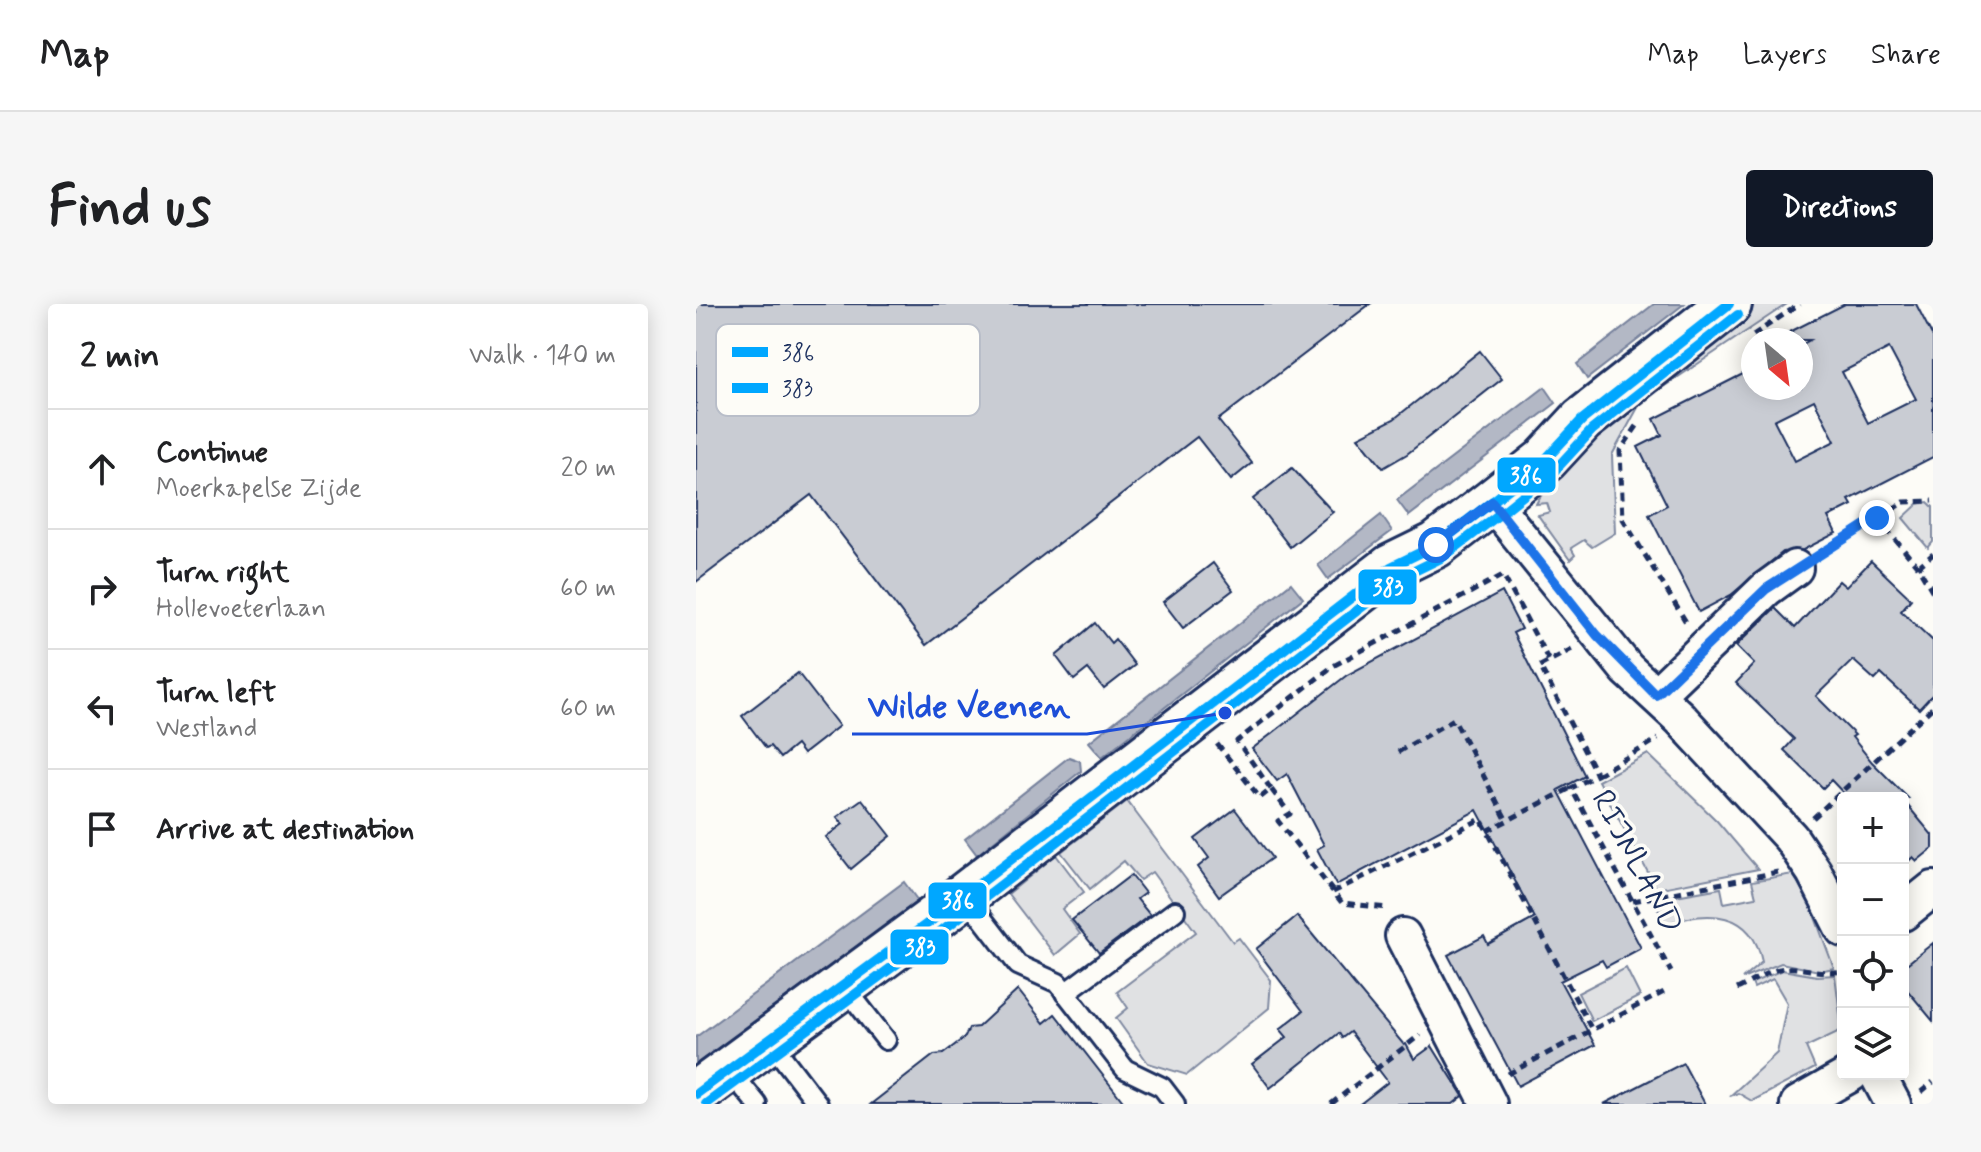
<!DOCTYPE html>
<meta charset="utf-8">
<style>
:root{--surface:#fff;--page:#f6f6f6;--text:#202124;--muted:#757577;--line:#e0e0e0;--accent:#111827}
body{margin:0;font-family:Mynerve,sans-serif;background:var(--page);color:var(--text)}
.controls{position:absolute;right:24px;bottom:24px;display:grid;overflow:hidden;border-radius:8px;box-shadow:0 4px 20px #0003}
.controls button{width:72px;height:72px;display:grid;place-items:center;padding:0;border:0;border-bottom:2px solid var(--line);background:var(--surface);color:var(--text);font:40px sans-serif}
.compass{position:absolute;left:1045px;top:24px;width:72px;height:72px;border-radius:50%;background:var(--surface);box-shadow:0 4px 20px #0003;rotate:151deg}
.stop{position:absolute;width:24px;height:24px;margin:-18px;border:6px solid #1a73e8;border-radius:50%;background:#fff}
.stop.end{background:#1a73e8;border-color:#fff;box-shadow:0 2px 8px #0008}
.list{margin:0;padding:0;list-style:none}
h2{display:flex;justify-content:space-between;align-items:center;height:104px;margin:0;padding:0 32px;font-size:34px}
h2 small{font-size:26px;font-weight:400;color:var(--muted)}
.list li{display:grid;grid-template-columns:52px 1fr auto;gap:24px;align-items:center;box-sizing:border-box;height:120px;padding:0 32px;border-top:2px solid var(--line)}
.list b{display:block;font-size:30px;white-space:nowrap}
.list p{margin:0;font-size:26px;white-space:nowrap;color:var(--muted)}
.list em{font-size:26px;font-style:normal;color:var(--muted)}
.icon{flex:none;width:44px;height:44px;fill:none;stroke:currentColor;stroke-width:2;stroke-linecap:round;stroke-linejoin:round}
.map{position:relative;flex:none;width:1237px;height:800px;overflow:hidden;border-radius:8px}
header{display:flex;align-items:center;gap:48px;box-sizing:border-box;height:112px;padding:0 40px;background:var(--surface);border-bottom:2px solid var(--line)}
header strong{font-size:38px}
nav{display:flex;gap:44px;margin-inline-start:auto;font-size:28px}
.intro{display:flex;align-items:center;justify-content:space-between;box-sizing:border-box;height:192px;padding:0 48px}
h1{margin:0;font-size:56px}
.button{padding:20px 36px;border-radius:8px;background:var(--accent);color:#fff;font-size:28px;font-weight:700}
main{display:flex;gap:48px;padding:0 48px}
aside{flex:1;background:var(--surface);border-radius:8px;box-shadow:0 4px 20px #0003}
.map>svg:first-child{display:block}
</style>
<header>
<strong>Map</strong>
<nav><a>Map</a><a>Layers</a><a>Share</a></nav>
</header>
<div class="intro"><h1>Find us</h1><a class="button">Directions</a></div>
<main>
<aside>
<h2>2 min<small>Walk · 140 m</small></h2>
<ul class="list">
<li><svg class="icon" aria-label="ahead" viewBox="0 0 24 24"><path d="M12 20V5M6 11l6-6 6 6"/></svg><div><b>Continue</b><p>Moerkapelse Zijde</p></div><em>20 m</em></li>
<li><svg class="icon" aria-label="right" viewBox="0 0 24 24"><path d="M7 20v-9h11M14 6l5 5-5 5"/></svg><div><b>Turn right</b><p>Hollevoeterlaan</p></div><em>60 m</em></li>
<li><svg class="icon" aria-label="left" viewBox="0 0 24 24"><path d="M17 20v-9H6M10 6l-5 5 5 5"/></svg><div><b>Turn left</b><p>Westland</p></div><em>60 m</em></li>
<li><svg class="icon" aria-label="arrive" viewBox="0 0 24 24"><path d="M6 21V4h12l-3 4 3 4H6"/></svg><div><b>Arrive at destination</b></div></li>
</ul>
</aside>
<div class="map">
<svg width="1237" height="800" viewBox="0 0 1237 800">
<rect width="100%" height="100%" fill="#fdfcf7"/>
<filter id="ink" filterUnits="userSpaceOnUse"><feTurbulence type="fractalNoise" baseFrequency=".0125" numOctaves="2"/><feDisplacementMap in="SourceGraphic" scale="16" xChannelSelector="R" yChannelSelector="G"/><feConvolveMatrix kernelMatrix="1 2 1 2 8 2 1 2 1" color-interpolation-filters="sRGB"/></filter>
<g filter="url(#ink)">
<g fill="#e0e1e3" stroke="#7e88a0" stroke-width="2">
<path d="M1056,0H1091L945,98L916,151L919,229L896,243L888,236L875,244L879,251L874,256L842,211L854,208L851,199L840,200C849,180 890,147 907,127L903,119Z"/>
<polygon points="1232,198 1237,203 1237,238 1232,244 1207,214 1222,200"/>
<polygon points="952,450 1021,517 1062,565 961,585 902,477"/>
<polygon points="431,497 537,638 543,634 575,676 573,704 491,771 452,759 420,714 432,704 421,688 500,628 456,568 444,576 428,557 394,585 365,548"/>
<polygon points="360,551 388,588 366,605 384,630 359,651 312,590"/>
<path d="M1097,570L1114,600L1138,664L1123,667L1085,659L1046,675L1066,658C1056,606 1012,606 970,620L957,596L1025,584L1028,599L1060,593L1056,577Z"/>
<polygon points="930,664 944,692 896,717 882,689"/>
<polygon points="1086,666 1121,672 1139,671 1146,726 1110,743 1119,764 1056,797 1042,789 1034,792 1081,749 1091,699 1077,675 1058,684 1056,679"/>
</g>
<g fill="#b3b8c5" stroke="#76819c" stroke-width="2">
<polygon points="958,0 988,0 891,75 881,60"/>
<polygon points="849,83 860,99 713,212 701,196"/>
<polygon points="685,211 696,227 632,275 622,261"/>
<polygon points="595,279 607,294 406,453 393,438"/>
<polygon points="373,453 384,457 385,467 281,551 269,535"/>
<polygon points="208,578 222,597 0,760 0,733"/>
</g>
<g fill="#c9ccd3" stroke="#1b2f5e" stroke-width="2" fill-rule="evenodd">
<polygon points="0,0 674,0 522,116 556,159 535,176 501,133 230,341 115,191 0,278"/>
<path d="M1149,0H1220L1237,33V153L1153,196L1156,201L1132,213L1140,229L1107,246L1087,248L1035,291L1003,308L953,211L971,201L942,143L966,131L958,115L1057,65V84H1105V41L1114,36H1078ZM1193,44L1220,95L1172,119L1146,68ZM1118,96L1139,137L1099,157L1078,116Z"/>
<polygon points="784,47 806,75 711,150 687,164 662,133 698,115"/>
<polygon points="596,164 637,208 594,243 557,195"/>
<polygon points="1175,257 1215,295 1205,307 1237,337 1237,390 1223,405 1185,370 1179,376 1157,356 1120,392 1159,431 1156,433 1176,458 1212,494 1152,494 1135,476 1127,484 1088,446 1098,435 1040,379 1058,360 1040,342 1079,304 1099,324 1143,277 1150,283"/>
<polygon points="517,259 537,286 487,324 467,298"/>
<polygon points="806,288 825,325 817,329 889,472 862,486 945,644 910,663 906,656 864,677 899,741 822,782 752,651 788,632 792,640 839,614 781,506 640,581 621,545 628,541 591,470 581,477 556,445 651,371"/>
<polygon points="399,319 415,339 419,335 439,361 408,385 392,365 378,376 360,352"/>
<polygon points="102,369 143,422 107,450 100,441 84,454 74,442 70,444 46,412"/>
<polygon points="166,495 195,532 155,565 130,533 147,520 141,513"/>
<polygon points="1207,496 1237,532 1237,544 1221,557 1217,553 1207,562"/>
<polygon points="539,505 576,554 523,592 502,563 513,554 499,535"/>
<polygon points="435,571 449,589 441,595 454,611 403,649 376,616"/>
<polygon points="601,612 708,741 710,740 718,755 736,742 767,792 757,800 664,800 692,778 654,728 646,734 643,729 574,784 556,760 591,733 584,725 607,707 560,645"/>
<polygon points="1237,639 1237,717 1207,681 1207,663"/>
<polygon points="322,686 348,719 359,710 429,800 175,800 238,751 247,750 269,733 273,724 282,723"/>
<polygon points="987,759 1009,800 908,800 962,772"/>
</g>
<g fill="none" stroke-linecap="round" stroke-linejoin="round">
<g stroke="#1b2f5e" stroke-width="24">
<g id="lane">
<polyline points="269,592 322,661 362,679 429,765 466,783 479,800"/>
<polyline points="148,682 190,736"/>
<polyline points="369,689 479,607"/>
<polyline points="74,737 122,800"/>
<polyline points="33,766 61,800"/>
</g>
</g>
<g stroke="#1b2f5e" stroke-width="40">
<g id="street">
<polyline points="796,198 931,365 984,414 1095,534 1118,568 1147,625"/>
<polyline points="960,391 1070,285 1099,264"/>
<polyline points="1207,609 1237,585"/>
<polyline points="707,632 793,800"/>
<polyline points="1181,770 1197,800"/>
<polyline points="1102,800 1155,770"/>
</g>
</g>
<g stroke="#1b2f5e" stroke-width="50">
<polyline id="secondary" points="0,790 235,617 695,263 740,241 796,198 849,156 886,116 1033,0"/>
</g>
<g stroke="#1b2f5e" stroke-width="5" stroke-dasharray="8 6" stroke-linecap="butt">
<polyline points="1057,31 1104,0"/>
<polyline points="941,122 924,147 927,215 990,318"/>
<polyline points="1181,214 1222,263 1237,288"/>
<polyline points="1124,249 1208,198 1237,197"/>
<polyline points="1222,263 1237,250"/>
<polyline points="876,345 844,362 901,471 875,484 975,668"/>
<polyline points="521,440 564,494 575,485 594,510 582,517 646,599 691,604"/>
<polyline points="702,448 758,415 811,517"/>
<polyline points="901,471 962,435"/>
<polyline points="575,485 541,437 637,362 807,271 853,357"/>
<polyline points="1117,514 1237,403"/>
<polyline points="791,527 875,484"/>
<polyline points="637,588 785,515 896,726"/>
<polyline points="937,597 1082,568"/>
<path d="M1041,685C1056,678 1072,666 1089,664C1108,662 1122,671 1147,667"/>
<polyline points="812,770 968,688"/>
<polyline points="1225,788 1237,778"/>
<polyline points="635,800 724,731"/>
</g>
<use href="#lane" stroke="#fdfcf7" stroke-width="18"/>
<use href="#street" stroke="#fdfcf7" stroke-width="34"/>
<use href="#secondary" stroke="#fdfcf7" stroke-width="44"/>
<g stroke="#fdfcf7" stroke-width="16">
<polyline id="bus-1" points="0,790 235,617 695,263 740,241 796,198 849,156 886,116 1033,0"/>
</g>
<g stroke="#fdfcf7" stroke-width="16">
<polyline id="bus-2" points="10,800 244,628 702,275 747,253 805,209 859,166 896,126 1042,11"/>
</g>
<use href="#bus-1" stroke="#00a7ff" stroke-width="10"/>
<use href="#bus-2" stroke="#00a7ff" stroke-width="10"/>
</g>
</g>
<g fill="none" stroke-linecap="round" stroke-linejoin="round" filter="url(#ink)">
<polyline stroke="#1a73e8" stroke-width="10" points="740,241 796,198 901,331 960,391 1070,285 1181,214"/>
</g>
<g text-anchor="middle" stroke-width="7" stroke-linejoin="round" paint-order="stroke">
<g font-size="32" fill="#1b2f5e" stroke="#fdfcf7">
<text transform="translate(942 557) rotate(62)" y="11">RIJNLAND</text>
</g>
</g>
<rect x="20" y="20" width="264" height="92" rx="12" fill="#fdfcf7" stroke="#b9bec9" stroke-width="2"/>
<rect x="36" y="43" width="36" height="10" fill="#00a7ff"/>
<rect x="36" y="79" width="36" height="10" fill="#00a7ff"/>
<g font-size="22" fill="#1b2f5e">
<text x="86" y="56">386</text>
<text x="86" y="92">383</text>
</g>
<path fill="none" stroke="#1d4ed8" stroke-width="3" d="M529 409L391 430H156"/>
<circle fill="#1d4ed8" stroke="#fdfcf7" stroke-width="3" cx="529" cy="409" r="8"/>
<g font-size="34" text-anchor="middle" font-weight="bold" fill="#1d4ed8" stroke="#fdfcf7" stroke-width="7" stroke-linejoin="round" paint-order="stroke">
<text x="273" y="413">Wilde Veenen</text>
</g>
<g stroke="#fdfcf7" stroke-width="3">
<rect x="800" y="152" width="61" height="38" rx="8" fill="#00a7ff"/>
<rect x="661" y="264" width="61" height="38" rx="8" fill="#00a7ff"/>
<rect x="231" y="577" width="61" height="39" rx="8" fill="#00a7ff"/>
<rect x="193" y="624" width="61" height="38" rx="8" fill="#00a7ff"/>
</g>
<g font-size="22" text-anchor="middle" font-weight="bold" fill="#fff">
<text x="830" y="179">386</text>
<text x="692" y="291">383</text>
<text x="262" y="604">386</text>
<text x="224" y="651">383</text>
</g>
</svg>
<div class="controls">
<button>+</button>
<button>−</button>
<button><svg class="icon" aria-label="locate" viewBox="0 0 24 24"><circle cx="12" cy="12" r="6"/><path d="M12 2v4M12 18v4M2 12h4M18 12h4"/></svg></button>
<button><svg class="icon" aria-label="layers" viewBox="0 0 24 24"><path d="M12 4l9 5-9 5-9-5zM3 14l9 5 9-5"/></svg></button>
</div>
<svg class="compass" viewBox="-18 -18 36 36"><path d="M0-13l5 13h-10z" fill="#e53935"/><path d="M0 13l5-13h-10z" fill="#757577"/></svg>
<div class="stop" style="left:740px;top:241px"></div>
<div class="stop end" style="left:1181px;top:214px"></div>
</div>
</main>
